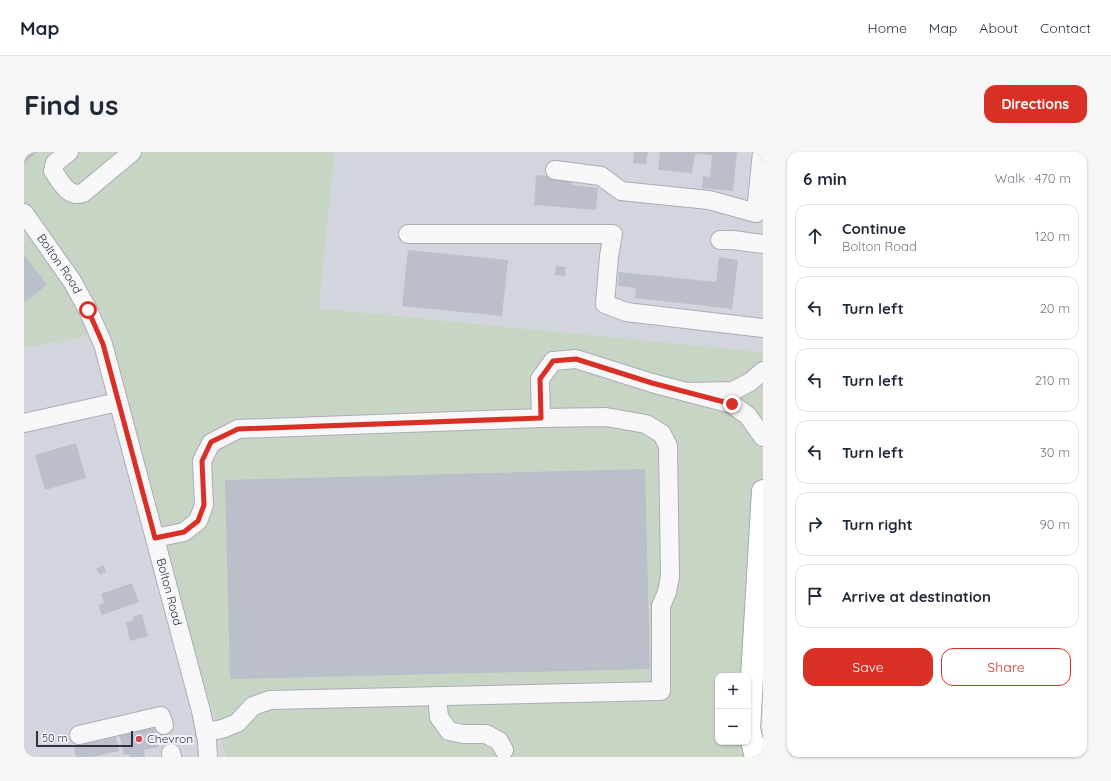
<!DOCTYPE html>
<meta charset="utf-8">
<style>
:root{--surface:#fff;--page:#f6f6f7;--text:#1f2937;--muted:#747a83;--line:#e0e1e3;--accent:#d93025}
body{margin:0;font-family:Quicksand,sans-serif;background:var(--page);color:var(--text)}
.controls{position:absolute;right:12px;bottom:12px;display:grid;overflow:hidden;border-radius:8px;box-shadow:0 1px 3px #0004}
.controls button{width:36px;height:36px;display:grid;place-items:center;padding:0;border:0;border-bottom:1px solid var(--line);background:var(--surface);color:var(--text);font:20px sans-serif}
.scale{position:absolute;left:12px;bottom:10px;width:97px;box-sizing:border-box;padding-left:4px;border:2px solid #2b3344;border-top:0;font-size:11px;line-height:14px;white-space:nowrap;color:#2b3344;-webkit-text-stroke:3px #f4f5f9;paint-order:stroke}
.stop{position:absolute;width:12px;height:12px;margin:-9px;border:3px solid #d93025;border-radius:50%;background:#fff}
.stop.end{background:#d93025;border-color:#fff;box-shadow:0 1px 4px #0008}
.list{margin:0;padding:0;list-style:none}
h2{display:flex;justify-content:space-between;align-items:center;height:52px;margin:0;padding:0 16px;font-size:17px}
h2 small{font-size:13px;font-weight:400;color:var(--muted)}
.list li{display:grid;grid-template-columns:26px 1fr auto;gap:12px;align-items:center;box-sizing:border-box;height:64px;margin:0 8px 8px;padding:0 8px;border:1px solid var(--line);border-radius:12px}
.list b{display:block;font-size:15px;white-space:nowrap}
.list p{margin:0;font-size:13px;white-space:nowrap;color:var(--muted)}
.list em{font-size:13px;font-style:normal;color:var(--muted)}
.actions{display:flex;gap:8px;padding:12px 16px}
.actions a{flex:1;padding:9px 0;border:1px solid var(--accent);border-radius:12px;text-align:center;font-size:14px;color:var(--accent)}
.actions .main{background:var(--accent);color:#fff}
.icon{flex:none;width:22px;height:22px;fill:none;stroke:currentColor;stroke-width:2;stroke-linecap:round;stroke-linejoin:round}
.map{position:relative;flex:none;width:739px;height:605px;overflow:hidden;border-radius:12px}
header{display:flex;align-items:center;gap:24px;box-sizing:border-box;height:56px;padding:0 20px;background:var(--surface);border-bottom:1px solid var(--line)}
header strong{font-size:19px}
nav{display:flex;gap:22px;margin-inline-start:auto;font-size:14px}
.intro{display:flex;align-items:center;justify-content:space-between;box-sizing:border-box;height:96px;padding:0 24px}
h1{margin:0;font-size:28px}
.button{padding:10px 18px;border-radius:12px;background:var(--accent);color:#fff;font-size:14px;font-weight:700}
main{display:flex;gap:24px;padding:0 24px}
aside{flex:1;background:var(--surface);border-radius:12px;box-shadow:0 1px 3px #0004}
.map>svg:first-child{display:block}
</style>
<header>
<strong>Map</strong>
<nav><a>Home</a><a>Map</a><a>About</a><a>Contact</a></nav>
</header>
<div class="intro"><h1>Find us</h1><a class="button">Directions</a></div>
<main>
<div class="map">
<svg width="739" height="605" viewBox="0 0 739 605">
<rect width="100%" height="100%" fill="#e4e6ec"/>
<g fill="#d2d5dd">
<polygon points="311,0 739,0 739,200 295,156"/>
<polygon points="81,181 129,366 202,605 0,605 0,196"/>
</g>
<polygon fill="#c8d5c5" points="0,0 311,0 295,156 739,200 739,405 724,524 694,524 694,590 722,590 721,605 202,605 129,366 80,181 0,196"/>
<g fill="#bbbfc9">
<polygon points="0,0 13,0 0,12"/>
<polygon points="610,0 624,0 622,12 609,11"/>
<polygon points="636,0 713,0 709,39 678,36 679,24 686,25 688,3 671,2 668,21 634,18"/>
<polygon points="512,23 548,26 548,33 574,36 572,58 510,53"/>
<polygon points="384,98 484,108 478,164 378,154"/>
<polygon points="0,102 23,133 1,150 0,148"/>
<polygon points="695,105 714,108 708,157 611,146 612,136 594,134 595,120 692,130"/>
<polygon points="532,114 542,115 541,124 531,123"/>
<polygon points="52,291 62,326 21,338 11,303"/>
<polygon points="621,317 626,517 206,527 201,328"/>
<polygon points="79,413 82,420 76,423 72,417"/>
<polygon points="108,431 115,450 78,463 74,453 80,451 77,442"/>
<polygon points="118,462 124,484 106,489 102,471 110,468 109,464"/>
<polygon points="129,571 135,595 120,598 121,605 106,605 105,602 100,603 94,579"/>
<polygon points="92,585 95,599 68,605 52,605 50,594"/>
</g>
<g fill="none" stroke-linecap="round" stroke-linejoin="round">
<g stroke="#a9adb6" stroke-width="20">
<g id="minor">
<path d="M45,0L31,11L29,19C37,30 44,46 59,41L108,0"/>
<polyline points="531,18 577,24 597,39 685,48 732,61 738,0"/>
<path id="s1" d="M0,61L48,129L64,158L79,192L177,559L183,588L184,605"/>
<polyline points="384,82 589,82 585,104 581,152 602,160 739,176"/>
<polyline points="696,88 709,88 739,92"/>
<polyline points="739,219 726,230 709,239 662,240 708,252 724,264 739,285"/>
<polyline points="0,271 94,250"/>
<polyline points="131,386 160,380 174,369 180,353 178,309 187,291 214,277 517,266"/>
<polyline points="413,544 415,565 425,579 439,582 462,582 475,589 480,598"/>
<polyline points="181,580 198,577 213,571 229,554 246,548 637,539 637,454 643,440 646,425 644,294 638,282 622,272 582,265 517,266 516,227 529,209 552,207 628,231 662,240"/>
<polyline points="55,583 137,564 140,573"/>
<polyline points="147,601 148,605"/>
</g>
</g>
<g stroke="#a3aab7" stroke-width="24">
<polyline id="major" points="732,605 725,577 739,339"/>
</g>
<use href="#minor" stroke="#f7f7fa" stroke-width="18"/>
<use href="#major" stroke="#fff" stroke-width="22"/>
</g>
<g fill="none" stroke-linecap="round" stroke-linejoin="round">
<polyline stroke="#d93025" stroke-width="5" points="64,158 79,192 131,386 160,380 174,369 180,353 178,309 187,290 214,277 517,266 516,227 529,209 552,207 628,231 708,252"/>
</g>
<circle fill="#cf4a57" stroke="#f4f5f9" stroke-width="1.5" cx="115" cy="587" r="4"/>
<g text-anchor="middle" stroke-width="4" stroke-linejoin="round" paint-order="stroke">
<g font-size="12" fill="#2b3344" stroke="#f4f5f9">
<text dy="4" stroke="none"><textPath href="#s1" startOffset="62">Bolton Road</textPath></text>
<text dy="4" stroke="none"><textPath href="#s1" startOffset="410">Bolton Road</textPath></text>
</g>
<g font-size="12" fill="#2b3344" stroke="#f4f5f9" text-anchor="start">
<text x="123" y="591">Chevron</text>
</g>
</g>
</svg>
<div class="controls">
<button>+</button>
<button>−</button>
</div>
<div class="scale">50 m</div>
<div class="stop" style="left:64px;top:158px"></div>
<div class="stop end" style="left:708px;top:252px"></div>
</div>
<aside>
<h2>6 min<small>Walk · 470 m</small></h2>
<ul class="list">
<li><svg class="icon" aria-label="ahead" viewBox="0 0 24 24"><path d="M12 20V5M6 11l6-6 6 6"/></svg><div><b>Continue</b><p>Bolton Road</p></div><em>120 m</em></li>
<li><svg class="icon" aria-label="left" viewBox="0 0 24 24"><path d="M17 20v-9H6M10 6l-5 5 5 5"/></svg><div><b>Turn left</b></div><em>20 m</em></li>
<li><svg class="icon" aria-label="left" viewBox="0 0 24 24"><path d="M17 20v-9H6M10 6l-5 5 5 5"/></svg><div><b>Turn left</b></div><em>210 m</em></li>
<li><svg class="icon" aria-label="left" viewBox="0 0 24 24"><path d="M17 20v-9H6M10 6l-5 5 5 5"/></svg><div><b>Turn left</b></div><em>30 m</em></li>
<li><svg class="icon" aria-label="right" viewBox="0 0 24 24"><path d="M7 20v-9h11M14 6l5 5-5 5"/></svg><div><b>Turn right</b></div><em>90 m</em></li>
<li><svg class="icon" aria-label="arrive" viewBox="0 0 24 24"><path d="M6 21V4h12l-3 4 3 4H6"/></svg><div><b>Arrive at destination</b></div></li>
</ul>
<div class="actions"><a class="main">Save</a><a>Share</a></div>
</aside>
</main>
